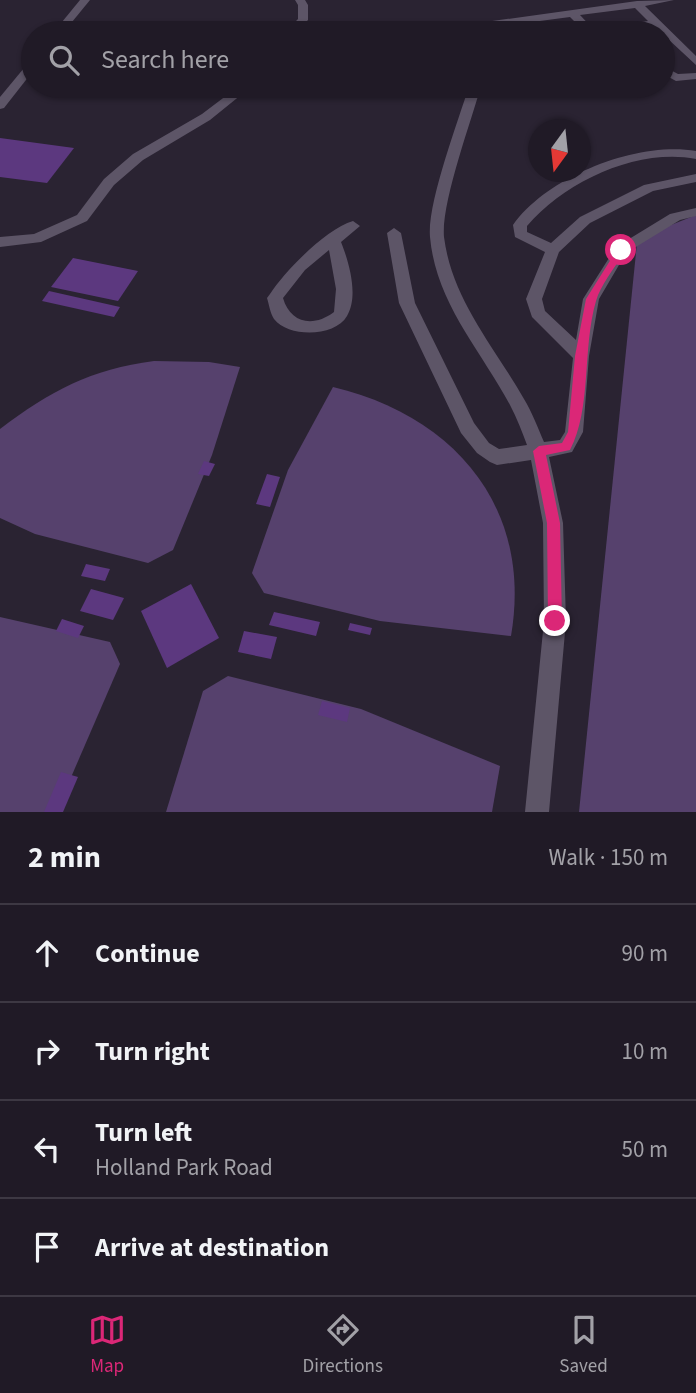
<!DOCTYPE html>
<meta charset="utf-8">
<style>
:root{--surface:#201a26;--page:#2d2732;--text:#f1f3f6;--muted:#a2a1a7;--line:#3d3843;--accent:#db2777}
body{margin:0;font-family:"Source Sans 3",sans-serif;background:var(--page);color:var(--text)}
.compass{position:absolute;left:528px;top:119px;width:63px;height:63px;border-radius:50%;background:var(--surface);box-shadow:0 2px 5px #0004;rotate:195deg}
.stop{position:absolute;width:21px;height:21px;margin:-16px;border:5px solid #db2777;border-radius:50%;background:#fff}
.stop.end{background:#db2777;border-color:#fff;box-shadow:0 2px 7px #0008}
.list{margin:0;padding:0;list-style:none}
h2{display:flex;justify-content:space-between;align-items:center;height:91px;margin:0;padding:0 28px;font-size:30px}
h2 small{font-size:23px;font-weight:400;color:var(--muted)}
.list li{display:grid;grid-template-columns:46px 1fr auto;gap:21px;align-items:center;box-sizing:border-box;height:98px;padding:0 28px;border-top:2px solid var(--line)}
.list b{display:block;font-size:26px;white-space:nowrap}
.list p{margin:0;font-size:23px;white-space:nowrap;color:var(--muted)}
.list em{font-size:23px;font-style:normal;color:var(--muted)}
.icon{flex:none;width:38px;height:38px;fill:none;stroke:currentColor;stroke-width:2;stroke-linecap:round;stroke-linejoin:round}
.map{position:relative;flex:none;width:696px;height:812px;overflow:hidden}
.search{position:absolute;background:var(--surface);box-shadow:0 2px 5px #0004;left:21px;right:21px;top:21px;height:77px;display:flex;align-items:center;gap:18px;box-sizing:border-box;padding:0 24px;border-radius:38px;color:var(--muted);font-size:26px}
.sheet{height:483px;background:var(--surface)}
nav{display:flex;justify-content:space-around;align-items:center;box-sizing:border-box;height:98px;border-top:2px solid var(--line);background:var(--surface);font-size:19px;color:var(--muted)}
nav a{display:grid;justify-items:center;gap:4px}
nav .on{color:var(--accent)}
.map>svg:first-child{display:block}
</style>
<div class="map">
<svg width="696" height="812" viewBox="0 0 696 812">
<rect width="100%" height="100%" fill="#2a2332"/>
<g fill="#56416d">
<polygon points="696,215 696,812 579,812 637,243 666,227"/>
<path d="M154,361L209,362L240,367L212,455L173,550L148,563L35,534L0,518V429C50,391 91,369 154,361Z"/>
<path d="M333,387C455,416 533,508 511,636L380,621L264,593L252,573L288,470Z"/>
<polygon points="0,617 110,642 120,664 56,812 0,812"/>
<polygon points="228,676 361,709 500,766 492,812 166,812 203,691"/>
</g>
<g fill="#5c387f">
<polygon points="113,24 145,25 141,33 108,33"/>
<polygon points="0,138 74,148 47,183 0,177"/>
<polygon points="73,258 138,271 118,301 51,287"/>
<polygon points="49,291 120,307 114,317 42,301"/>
<polygon points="204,461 215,464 209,476 198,474"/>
<polygon points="267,474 280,477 270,507 256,504"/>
<polygon points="86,564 110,569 105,581 81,576"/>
<polygon points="191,584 219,638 167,668 141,611"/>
<polygon points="91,589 124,598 113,620 80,611"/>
<polygon points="274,612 320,622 316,636 269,625"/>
<polygon points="62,619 84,626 78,638 56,631"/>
<polygon points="350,623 372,628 370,635 348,630"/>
<polygon points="244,631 277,637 271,659 238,652"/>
<polygon points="322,701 350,708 347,722 318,715"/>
<polygon points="61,772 78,777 63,812 44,812"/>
</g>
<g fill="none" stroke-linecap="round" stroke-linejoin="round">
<g fill="#5d5567" fill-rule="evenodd">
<polygon points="80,0 90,0 63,33 53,33"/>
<polygon points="295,0 305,0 308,5 308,20 295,33 284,33 298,19 298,5"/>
<polygon points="674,0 645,6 696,56 696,65 654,26 632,29 632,33 622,33 623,25 648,21 635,8 580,15 597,33 586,33 570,17 449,33 423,33 428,30 637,1"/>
<polygon points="230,30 271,30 276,33 225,33"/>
<polygon points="33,61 33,71 4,108 0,109 0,97 29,62"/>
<polygon points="663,66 678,74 696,73 696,79 676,81 663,74"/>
<polygon points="239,86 252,86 210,120 143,160 114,185 87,221 41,242 0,247 0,237 34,234 77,215 104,179 133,154 202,114"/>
<path d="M469,86H481C471,122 441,203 444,237C452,300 494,346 524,399C532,412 538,428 544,442L560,440L565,432L573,358L532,317L526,299L545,252L515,237L513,225C548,176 637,141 696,151V159C637,148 566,181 527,226V232L551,243L580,217L644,185L696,174V182L653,191L590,223L559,252L542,299L545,311L576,340L583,299L616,247L670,214L696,208V216L680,220L626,253L599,299L589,356L583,432L572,452L549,457L563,523L566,621L549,812H525L544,621L543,523L531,460L497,465L490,462L477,453L461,433L399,303L387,233L394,228L401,233L415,303L474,423L489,443L499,449L527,445C522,432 517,418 510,405C480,349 436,303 430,237C427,203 458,122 469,86Z"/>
<path d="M353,221L360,226L341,242C349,262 359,296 347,316C335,337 289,338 274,319C270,313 269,304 267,298L270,294C285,271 326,229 353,221ZM329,250L336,289L334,312C313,328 290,323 283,298L305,270Z"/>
</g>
</g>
<path fill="#db2777" d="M618,248L626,250C616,266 601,284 596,301C582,349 592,408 570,450L546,455L560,523L562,621L555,628L548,621L547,523L533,451L539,446L562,443L568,432L575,356L586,299Z"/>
</svg>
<svg class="compass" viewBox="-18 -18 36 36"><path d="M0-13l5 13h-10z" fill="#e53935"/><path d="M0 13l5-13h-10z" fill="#a2a1a7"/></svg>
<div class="stop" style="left:621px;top:250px"></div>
<div class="stop end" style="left:555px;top:621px"></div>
<div class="search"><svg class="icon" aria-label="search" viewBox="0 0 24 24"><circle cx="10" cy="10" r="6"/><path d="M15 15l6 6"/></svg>Search here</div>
</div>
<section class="sheet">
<h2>2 min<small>Walk · 150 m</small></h2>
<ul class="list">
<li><svg class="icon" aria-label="ahead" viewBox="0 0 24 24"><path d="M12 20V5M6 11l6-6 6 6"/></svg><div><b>Continue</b></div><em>90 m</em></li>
<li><svg class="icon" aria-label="right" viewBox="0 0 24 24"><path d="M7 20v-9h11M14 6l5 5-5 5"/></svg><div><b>Turn right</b></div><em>10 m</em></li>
<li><svg class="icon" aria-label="left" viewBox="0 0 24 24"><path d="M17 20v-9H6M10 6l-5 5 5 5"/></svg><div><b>Turn left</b><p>Holland Park Road</p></div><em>50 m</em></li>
<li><svg class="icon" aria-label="arrive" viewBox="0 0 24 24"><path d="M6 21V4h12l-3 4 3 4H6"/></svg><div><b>Arrive at destination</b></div></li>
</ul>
</section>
<nav>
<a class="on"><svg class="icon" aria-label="map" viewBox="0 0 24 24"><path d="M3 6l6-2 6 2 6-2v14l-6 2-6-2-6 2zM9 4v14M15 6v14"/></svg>Map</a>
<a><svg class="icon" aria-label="directions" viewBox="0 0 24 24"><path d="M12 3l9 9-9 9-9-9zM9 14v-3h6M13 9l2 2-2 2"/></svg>Directions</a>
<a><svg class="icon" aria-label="saved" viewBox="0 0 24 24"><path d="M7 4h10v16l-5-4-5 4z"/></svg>Saved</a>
</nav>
